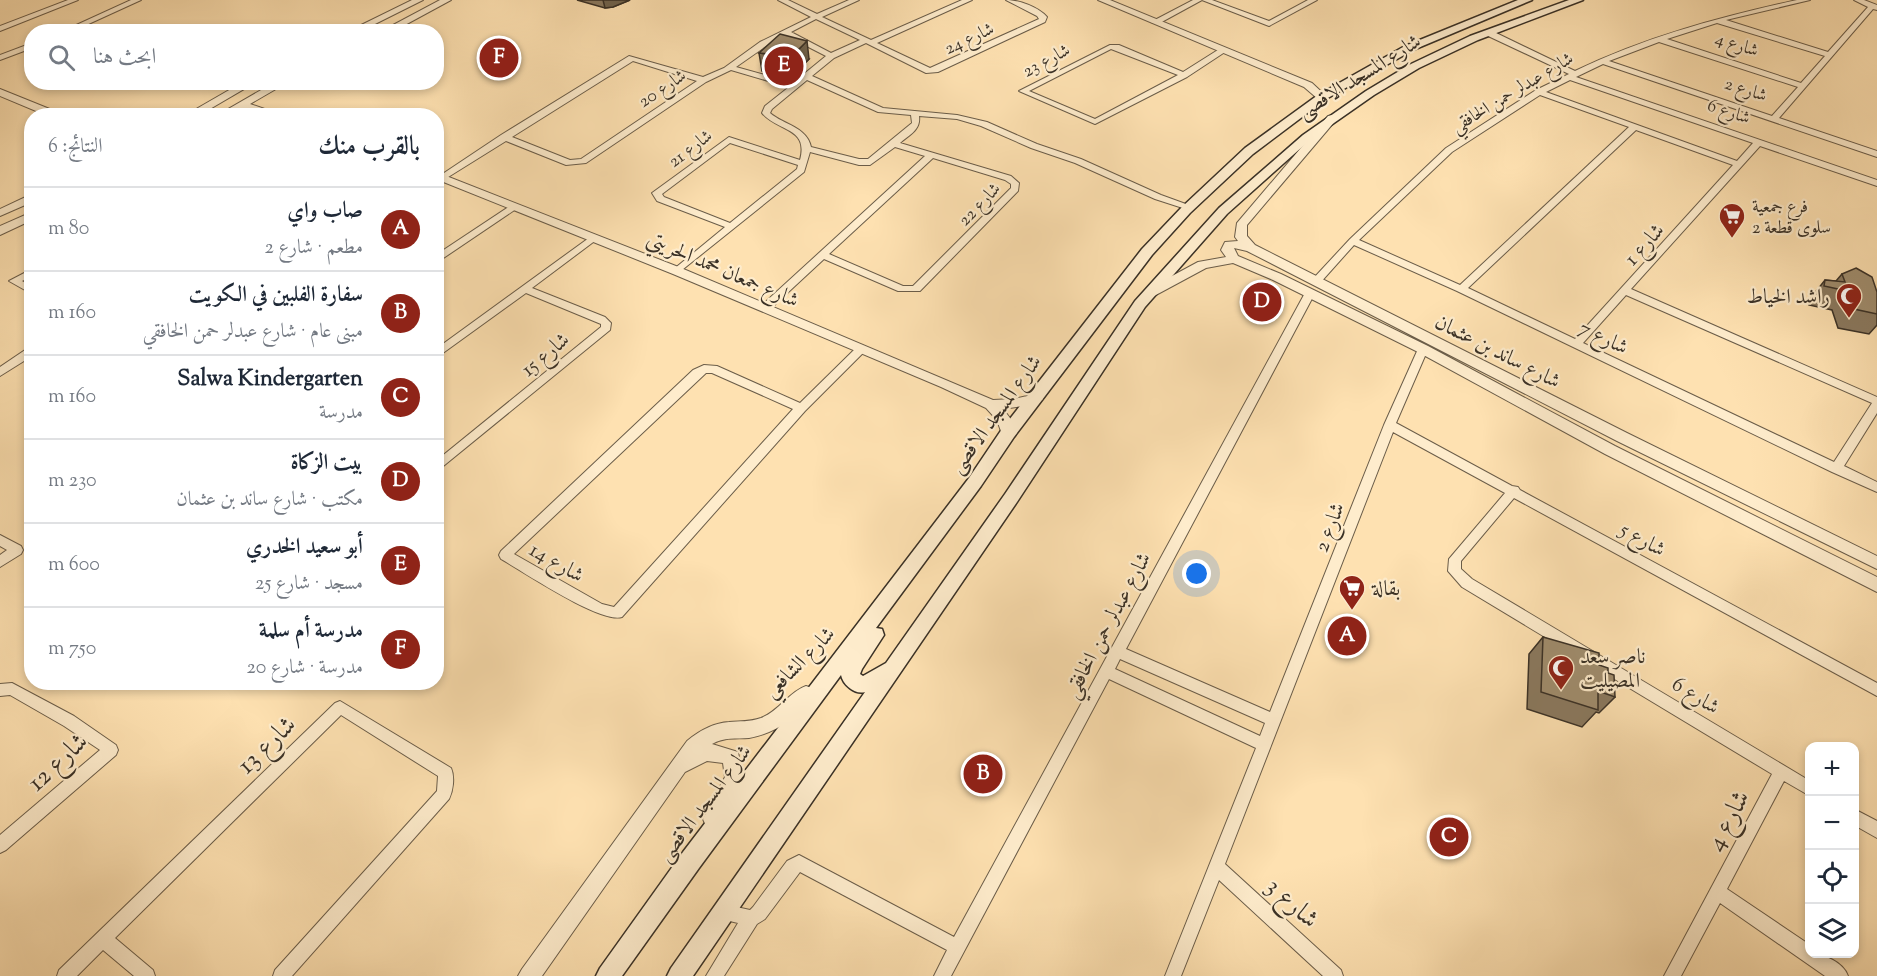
<!DOCTYPE html>
<html lang="ar">
<meta charset="utf-8">
<style>
:root{--surface:#fff;--page:#f6f6f7;--text:#1f2937;--muted:#747a83;--line:#e0e1e3;--accent:#8f2418}
body{margin:0;font-family:"Sorts Mill Goudy",Amiri,serif;background:var(--page);color:var(--text);direction:rtl}
.controls{position:absolute;right:18px;bottom:18px;display:grid;overflow:hidden;border-radius:12px;box-shadow:0 3px 9px #0003}
.controls button{width:54px;height:54px;display:grid;place-items:center;padding:0;border:0;border-bottom:2px solid var(--line);background:var(--surface);color:var(--text);font:30px sans-serif}
.you{position:absolute;left:1197px;top:574px;width:21px;height:21px;margin:-15px;border:4px solid #fff;border-radius:50%;background:#1a73e8;box-shadow:0 0 0 9px #1a73e833}
.badge{display:grid;place-items:center;width:39px;height:39px;border-radius:50%;background:var(--accent);color:#fff;font-size:20px;font-weight:700}
.pin{position:absolute;translate:-50% -50%;border:3px solid #fff;box-shadow:0 2px 6px #0006}
.list{margin:0;padding:0;list-style:none}
h2{display:flex;justify-content:space-between;align-items:center;height:78px;margin:0;padding:0 24px;font-size:26px}
h2 small{font-size:20px;font-weight:400;color:var(--muted)}
.list li{display:grid;grid-template-columns:39px 1fr auto;gap:18px;align-items:center;box-sizing:border-box;height:84px;padding:0 24px;border-top:2px solid var(--line)}
.list b{display:block;font-size:22px;white-space:nowrap}
.list p{margin:0;font-size:20px;white-space:nowrap;color:var(--muted)}
.list em{font-size:20px;font-style:normal;color:var(--muted)}
.icon{flex:none;width:33px;height:33px;fill:none;stroke:currentColor;stroke-width:2;stroke-linecap:round;stroke-linejoin:round}
.map{position:relative;flex:none;width:1877px;height:976px;overflow:hidden;direction:ltr}
.search{position:absolute;background:var(--surface);box-shadow:0 3px 9px #0003;left:24px;top:24px;width:420px;height:66px;display:flex;align-items:center;gap:15px;box-sizing:border-box;padding:0 21px;border-radius:24px;color:var(--muted);font-size:22px}
.panel{position:absolute;background:var(--surface);box-shadow:0 3px 9px #0003;left:24px;top:108px;width:420px;height:582px;border-radius:24px;direction:rtl}
.map>svg:first-child{display:block}
</style>
<div class="map">
<svg width="1877" height="976" viewBox="0 0 1877 976">
<rect width="100%" height="100%" fill="#fee1b1"/>
<filter id="stains"><feTurbulence type="fractalNoise" baseFrequency=".00333" numOctaves="4"/><feColorMatrix values="0 0 0 0 .2 0 0 0 0 .09 0 0 0 0 .02 0 0 0 .5 -.17"/></filter>
<radialGradient id="worn" r=".72"><stop offset=".6" stop-color="#630" stop-opacity="0"/><stop offset="1" stop-color="#630" stop-opacity=".3"/></radialGradient>
<g fill="none" stroke-linecap="round" stroke-linejoin="round">
<g stroke="#6b5d49" stroke-width="2">
<g id="minor">
<polygon points="68,0 78,0 0,31 0,26"/>
<polygon points="131,0 141,0 71,32 61,32"/>
<path d="M778,0H788L817,14L849,0H859L822,17L871,40L962,0H972L877,43L930,68L1039,19L1037,16L1006,0C1019,0 1038,7 1047,17L1045,22L938,72L926,73L866,43L834,58L812,76L883,108L957,115L987,122L1037,144L1081,159L1161,195L1194,207L1189,210L1155,199L1075,163L1031,148L981,126L957,119L919,116C921,130 909,135 900,143L1011,176L1019,183L1018,191L920,291H898L824,259L769,310H761V306L925,156L895,147L870,165H859L810,152L804,172L677,274L674,273V269L725,227L657,201L652,193L729,137L800,160C809,127 778,132 762,113L765,106L789,87L731,70L706,82L586,163L566,165L506,141L445,179H439L438,177L501,135L629,56L703,77L724,68L760,42L811,17ZM816,19L860,40L831,53L791,32ZM785,35L826,56L793,83L736,67L766,46ZM633,61L697,81L581,159L570,160L512,137ZM807,80L878,112L911,115L912,123L868,159H859L811,147C807,127 784,125 770,113L772,109ZM730,143L798,165L797,169L730,223L664,197L662,194ZM933,158L1005,180L1011,184V188L913,286H903L829,254Z"/>
<polygon points="1193,0 1202,0 1158,24 1151,22"/>
<polygon points="1202,0 1212,0 1269,21 1308,0 1317,0 1269,26"/>
<path d="M1797,0H1810L1726,20L1828,52L1868,7L1854,0H1864L1877,5V10L1873,9L1779,118L1877,151V157L1603,64L1576,77L1877,180V186L1760,146L1631,289L1877,397V413L1844,466L1877,482V492L1832,472L1457,291L1354,245L1320,283L1316,284L1311,281L1350,239L1446,148L1536,90L1569,74L1486,35V31H1492L1575,71C1645,37 1720,17 1797,0ZM1717,23L1825,56L1801,83L1667,39ZM1659,42L1798,87L1772,116L1609,61ZM1570,80L1753,143L1737,161L1546,92ZM1540,95L1629,127L1460,285L1359,240L1452,152ZM1636,130L1733,165L1575,339L1468,288ZM1626,295L1872,403L1834,462L1583,343Z"/>
<polygon points="32,43 32,48 0,60 0,55"/>
<path d="M1110,45H1119L1183,72L1221,48L1228,50L1187,77L1095,124L1019,91ZM1111,49L1178,75L1095,119L1029,91Z"/>
<polygon points="513,204 518,207 516,209 436,263 436,255"/>
<polygon points="593,235 598,238 596,240 532,288 605,317 611,323 610,330 436,472 436,461 601,327 601,324 526,293 436,358 436,349"/>
<polygon points="32,269 32,276 22,281 32,287 32,294 9,281"/>
<path d="M1310,290L1315,293L1126,649L1270,712L1384,425L1418,349L1419,347H1427L1428,349L1396,423L1512,486L1518,487L1520,490L1877,683V696L1514,498L1461,561V569L1472,579L1810,781V796L1784,781L1727,889L1810,945V954C1824,954 1843,962 1848,976H1825L1720,903L1681,976H1664L1772,774L1462,587L1448,571L1449,559L1505,493L1393,432L1225,864L1341,970L1343,976H1323L1219,880L1181,976H1165L1256,748L1109,679L951,976H934L947,950L800,872L765,919L757,924L724,976H706L738,923L717,918L715,912L717,906L723,904L750,910L753,907L787,861L799,855L954,937L1305,293ZM1120,659L1265,723L1260,736L1115,669Z"/>
<path d="M861,345L865,347L866,349L865,351L805,411L622,617C601,624 522,571 501,559L499,555L501,551L693,370L704,365L717,366L800,403L857,347ZM706,373H712L793,409L614,607L602,604L514,554Z"/>
<polygon points="28,348 32,348 32,356 0,376 0,367"/>
<polygon points="0,535 21,546 23,550 21,554 0,567 0,555 7,550 0,546"/>
<polygon points="12,683 74,716 116,745 118,750 116,755 6,850 0,853 0,835 100,750 64,726 10,695 0,696 0,684"/>
<path d="M340,701L451,768C455,777 453,791 449,799L292,976H273L275,970L437,791L438,776L341,715L115,938L153,970L155,976H134L103,950L77,976H57L59,970L335,703Z"/>
<polygon points="1854,809 1877,821 1877,838 1854,825"/>
</g>
</g>
<g stroke="#6b5d49" stroke-width="2">
<g id="tertiary">
<polygon points="412,0 423,0 359,32 347,32"/>
<polygon points="440,0 451,0 392,32 380,32"/>
<polygon points="1098,0 1110,0 1312,83 1327,97 1318,99 1304,87"/>
<polygon points="243,82 256,82 198,116 184,116"/>
<path d="M275,82H288L250,104L285,116C272,116 262,111 250,110C239,109 228,116 216,116Z"/>
<polygon points="0,89 62,114 63,116 48,116 0,96"/>
<polygon points="1332,115 1337,118 1336,120 1247,225 1247,236 1255,245 1627,433 1877,556 1877,569 1617,441 1247,251 1234,248 1238,256 1281,274 1428,346 1615,446 1877,577 1877,592 1605,454 1418,352 1273,280 1233,263 1206,268 1154,296 1146,296 1144,293 1146,290 1198,262 1226,257 1221,250 1225,242 1238,241 1235,237 1237,223 1328,116"/>
<polygon points="436,172 681,268 993,400 1014,399 1036,394 1043,399 1036,404 1003,409 1010,418 1015,433 1008,438 1003,437 997,420 986,408 941,387 673,274 436,179"/>
<polygon points="32,194 32,202 0,216 0,209"/>
<polygon points="32,212 32,220 0,235 0,226"/>
<path d="M806,686L812,688L815,694L812,700C795,718 774,734 749,738C736,739 724,737 712,744L738,752L743,778L720,826L713,828L706,826L703,819L725,777L723,763L707,761L685,772L542,976H518L522,969L687,741C699,731 713,723 729,722C739,721 750,722 761,718C779,711 789,692 806,686Z"/>
</g>
</g>
<g stroke="#3a3126" stroke-width="3">
<path id="secondary" d="M1518,0H1532L1413,50L1326,99L1253,154L1190,213L1152,255L1014,437L981,486L876,628L882,629L884,635L862,669L860,674L863,676L886,663L1005,494L1135,301L1219,208L1303,135L1366,91L1411,64L1470,36L1569,0H1583L1478,40L1419,68L1374,95L1311,139L1227,214L1145,307L1017,502L693,976H667L671,968L865,692C855,695 843,685 841,675L699,868L622,976H596L600,968L683,852L969,478L1002,429L1142,249L1182,207L1245,148L1318,95L1405,46Z"/>
</g>
<use href="#minor" fill="#feeccc" fill-rule="evenodd"/>
<use href="#tertiary" fill="#feeccc" fill-rule="evenodd"/>
<use href="#secondary" fill="#feeccc" fill-rule="evenodd"/>
</g>
<g fill="#8a795f" stroke="#3a3126" stroke-width="1.5">
<polygon points="577,0 630,0 613,7 605,8"/>
<polygon points="759,53 809,59 793,75 762,71"/>
<polygon points="1842,274 1877,292 1877,325 1869,334 1838,328 1832,310 1809,305 1810,299 1825,280 1836,281"/>
<polygon points="1543,637 1599,665 1615,697 1599,713 1596,712 1582,727 1527,709 1529,654"/>
</g>
<g fill="#70634d" stroke="#3a3126" stroke-width="1.5">
<polygon points="603,0 630,0 613,7 605,8"/>
<polygon points="807,41 809,59 793,75 791,57"/>
</g>
<g fill="#a08d6e" stroke="#3a3126" stroke-width="1.5">
<polygon points="780,34 807,41 791,57 759,53"/>
<polygon points="1856,268 1872,277 1877,292 1877,314 1854,309 1847,291 1824,286 1825,280 1845,282 1842,274"/>
<polygon points="1543,637 1599,653 1599,665 1608,668 1608,673 1614,675 1615,697 1598,691 1598,710 1541,692"/>
</g>
<defs>
<g id="supermarket-pin" transform="scale(1.35)"><path d="M0 17L-7.5 6A9.5 9.5 0 1 1 7.5 6Z" fill="#8f2418" stroke="#feeccc"/><path d="M-6-5.5h2.5l.6 2H6L4.5 2H-2.5L-4.4-4H-6ZM-1.5 3.2a1.3 1.3 0 1 0 .1 0ZM3 3.2a1.3 1.3 0 1 0 .1 0Z" fill="#fff"/></g>
<g id="mosque-pin" transform="scale(1.35)"><path d="M0 17L-7.5 6A9.5 9.5 0 1 1 7.5 6Z" fill="#8f2418" stroke="#feeccc"/><path d="M3.5-4.9A6 6 0 1 0 3.5 4.9A5 5 0 1 1 3.5-4.9Z" fill="#fff"/></g>
</defs>
<g fill-rule="evenodd">
<use href="#supermarket-pin" x="1732" y="216"/>
<use href="#mosque-pin" x="1849" y="296"/>
<use href="#supermarket-pin" x="1352" y="588"/>
<use href="#mosque-pin" x="1561" y="668"/>
</g>
<g text-anchor="middle" stroke-width="4.5" stroke-linejoin="round" paint-order="stroke">
<g font-size="18" fill="#3a3126" stroke="#feeccc">
<text transform="translate(969 38) rotate(-25)" y="6">شارع 24</text>
<text transform="translate(1737 44) rotate(18)" y="6">شارع 4</text>
<text transform="translate(1046 60) rotate(-28)" y="6">شارع 23</text>
<text transform="translate(662 88) rotate(-34)" y="6">شارع 20</text>
<text transform="translate(1746 89) rotate(18)" y="6">شارع 2</text>
<text transform="translate(1512 92) rotate(-31)" y="6">شارع عبدلر حمن الخافقي</text>
<text transform="translate(1729 111) rotate(19)" y="6">شارع 6</text>
<text transform="translate(690 148) rotate(-37)" y="6">شارع 21</text>
<text transform="translate(979 204) rotate(-46)" y="6">شارع 22</text>
</g>
<g font-size="18" fill="#3a3126" stroke="#feeccc" text-anchor="start">
<text x="1752" y="212">فرع جمعية<tspan x="1752" dy="21">سلوى قطعة 2</tspan></text>
</g>
<g font-size="21" fill="#3a3126" stroke="#feeccc">
<text transform="translate(1359 76) rotate(-32)" y="7">شارع المسجد الاقصى</text>
<text transform="translate(1644 244) rotate(-48)" y="7">شارع 1</text>
<text transform="translate(723 269) rotate(23)" y="7">شارع جمعان محمد الحريتي</text>
<text transform="translate(1604 337) rotate(26)" y="7">شارع 7</text>
<text transform="translate(1498 351) rotate(27)" y="7">شارع ساند بن عثمان</text>
<text transform="translate(545 354) rotate(-40)" y="7">شارع 15</text>
<text transform="translate(995 414) rotate(-54)" y="7">شارع المسجد الاقصى</text>
<text transform="translate(1329 527) rotate(-69)" y="7">شارع 2</text>
<text transform="translate(1643 539) rotate(29)" y="7">شارع 5</text>
<text transform="translate(557 562) rotate(30)" y="7">شارع 14</text>
<text transform="translate(1107 625) rotate(-62)" y="7">شارع عبدلر حمن الخافقي</text>
<text transform="translate(799 662) rotate(-45)" y="7">شارع الشافعي</text>
<text transform="translate(1696 695) rotate(32)" y="7">شارع 6</text>
<text transform="translate(704 803) rotate(-53)" y="7">شارع المسجد الاقصى</text>
</g>
<g font-size="21" fill="#3a3126" stroke="#feeccc" text-anchor="start">
<text x="1830" y="303" text-anchor="end">راشد الخياط</text>
<text x="1372" y="595">بقالة</text>
<text x="1580" y="663">ناصر سعد<tspan x="1580" dy="24">المصيليت</tspan></text>
</g>
<g font-size="26" fill="#3a3126" stroke="#feeccc">
<text transform="translate(266 744) rotate(-44)" y="9">شارع 13</text>
<text transform="translate(57 761) rotate(-43)" y="9">شارع 12</text>
<text transform="translate(1727 820) rotate(-62)" y="9">شارع 4</text>
<text transform="translate(1293 902) rotate(42)" y="9">شارع 3</text>
</g>
</g>
<rect width="100%" height="100%" filter="url(#stains)"/>
<rect width="100%" height="100%" fill="url(#worn)"/>
</svg>
<div class="controls">
<button>+</button>
<button>−</button>
<button><svg class="icon" aria-label="locate" viewBox="0 0 24 24"><circle cx="12" cy="12" r="6"/><path d="M12 2v4M12 18v4M2 12h4M18 12h4"/></svg></button>
<button><svg class="icon" aria-label="layers" viewBox="0 0 24 24"><path d="M12 4l9 5-9 5-9-5zM3 14l9 5 9-5"/></svg></button>
</div>
<div class="you"></div>
<div class="pin badge" style="left:1347px;top:636px">A</div>
<div class="pin badge" style="left:983px;top:774px">B</div>
<div class="pin badge" style="left:1449px;top:837px">C</div>
<div class="pin badge" style="left:1262px;top:302px">D</div>
<div class="pin badge" style="left:784px;top:66px">E</div>
<div class="pin badge" style="left:499px;top:58px">F</div>
<div class="search"><svg class="icon" aria-label="search" viewBox="0 0 24 24"><circle cx="10" cy="10" r="6"/><path d="M15 15l6 6"/></svg>ابحث هنا</div>
<section class="panel">
<h2>بالقرب منك<small>النتائج: 6</small></h2>
<ul class="list">
<li><span class="badge">A</span><div><b>صاب واي</b><p>مطعم · شارع 2</p></div><em>80 m</em></li>
<li><span class="badge">B</span><div><b>سفارة الفلبين في الكويت</b><p>مبنى عام · شارع عبدلر حمن الخافقي</p></div><em>160 m</em></li>
<li><span class="badge">C</span><div><b>Salwa Kindergarten</b><p>مدرسة</p></div><em>160 m</em></li>
<li><span class="badge">D</span><div><b>بيت الزكاة</b><p>مكتب · شارع ساند بن عثمان</p></div><em>230 m</em></li>
<li><span class="badge">E</span><div><b>أبو سعيد الخدري</b><p>مسجد · شارع 25</p></div><em>600 m</em></li>
<li><span class="badge">F</span><div><b>مدرسة أم سلمة</b><p>مدرسة · شارع 20</p></div><em>750 m</em></li>
</ul>
</section>
</div>
